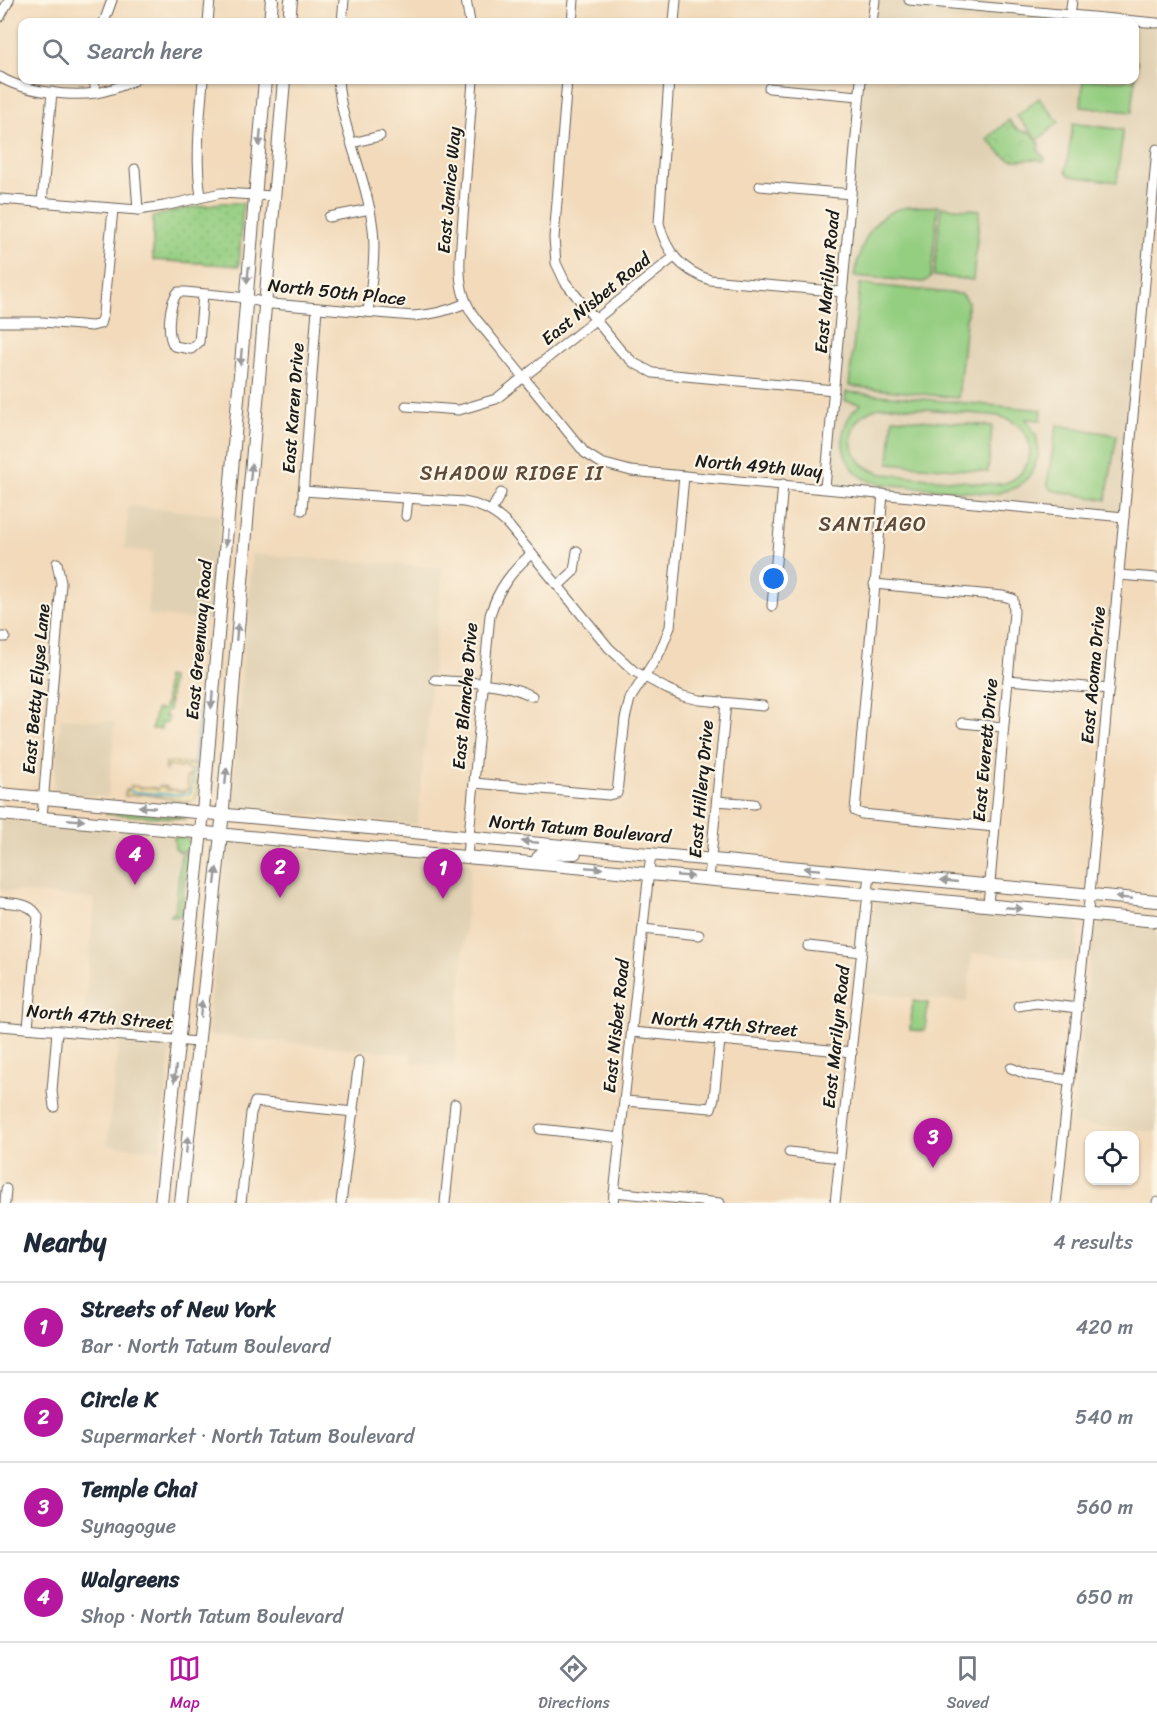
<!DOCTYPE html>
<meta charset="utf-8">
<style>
:root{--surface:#fff;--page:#f6f6f7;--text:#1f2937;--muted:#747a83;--line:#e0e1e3;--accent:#b5179e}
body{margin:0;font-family:Sriracha,sans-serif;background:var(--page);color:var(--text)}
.controls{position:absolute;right:18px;bottom:18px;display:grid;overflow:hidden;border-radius:12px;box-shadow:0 2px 4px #0004}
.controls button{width:54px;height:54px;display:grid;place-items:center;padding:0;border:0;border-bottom:2px solid var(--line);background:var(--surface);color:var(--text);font:30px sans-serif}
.you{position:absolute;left:774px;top:579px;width:21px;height:21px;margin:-15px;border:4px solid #fff;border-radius:50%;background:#1a73e8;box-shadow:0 0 0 9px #1a73e833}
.badge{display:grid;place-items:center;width:39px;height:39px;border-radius:50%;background:var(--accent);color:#fff;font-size:20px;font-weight:700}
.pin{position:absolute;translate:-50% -50px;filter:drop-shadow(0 2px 3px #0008)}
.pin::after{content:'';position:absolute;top:32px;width:21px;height:18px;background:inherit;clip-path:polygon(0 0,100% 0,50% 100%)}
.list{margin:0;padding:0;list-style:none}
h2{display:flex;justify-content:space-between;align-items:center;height:78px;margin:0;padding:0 24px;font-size:26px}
h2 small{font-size:20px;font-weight:400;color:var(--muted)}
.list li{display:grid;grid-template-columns:39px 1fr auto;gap:18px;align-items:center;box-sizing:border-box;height:90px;padding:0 24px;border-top:2px solid var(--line)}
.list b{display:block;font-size:22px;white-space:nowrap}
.list p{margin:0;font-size:20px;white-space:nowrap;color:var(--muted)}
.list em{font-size:20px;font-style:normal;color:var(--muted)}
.icon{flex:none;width:33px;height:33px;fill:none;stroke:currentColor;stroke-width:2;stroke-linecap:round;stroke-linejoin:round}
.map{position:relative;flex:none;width:1157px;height:1203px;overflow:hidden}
.search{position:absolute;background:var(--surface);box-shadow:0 2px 4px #0004;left:18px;right:18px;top:18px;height:66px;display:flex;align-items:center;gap:15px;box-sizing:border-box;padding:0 21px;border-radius:12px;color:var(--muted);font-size:22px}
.sheet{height:438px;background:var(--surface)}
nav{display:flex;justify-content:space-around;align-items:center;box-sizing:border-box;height:84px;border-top:2px solid var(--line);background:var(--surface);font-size:16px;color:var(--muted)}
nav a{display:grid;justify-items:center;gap:3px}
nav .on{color:var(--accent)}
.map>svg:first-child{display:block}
</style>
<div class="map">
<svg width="1157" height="1203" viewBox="0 0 1157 1203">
<defs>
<pattern id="grass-dots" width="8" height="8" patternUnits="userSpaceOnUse" patternTransform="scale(1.5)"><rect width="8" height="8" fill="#94ce81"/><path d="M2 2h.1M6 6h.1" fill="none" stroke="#7fb06f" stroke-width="1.8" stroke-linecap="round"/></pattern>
<pattern id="sand-dots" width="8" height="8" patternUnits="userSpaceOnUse" patternTransform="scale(1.5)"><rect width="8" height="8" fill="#eeda9e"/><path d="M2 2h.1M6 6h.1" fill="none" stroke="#ccba88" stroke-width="1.8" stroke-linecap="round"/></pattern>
<pattern id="park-crowns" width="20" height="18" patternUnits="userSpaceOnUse" patternTransform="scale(1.5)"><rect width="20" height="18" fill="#94ce81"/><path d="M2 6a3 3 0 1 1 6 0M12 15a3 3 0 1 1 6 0" fill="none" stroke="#7fb06f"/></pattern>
</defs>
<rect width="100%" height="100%" fill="#fcf5e5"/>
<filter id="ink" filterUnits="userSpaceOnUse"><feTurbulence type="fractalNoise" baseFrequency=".0167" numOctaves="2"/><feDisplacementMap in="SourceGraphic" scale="12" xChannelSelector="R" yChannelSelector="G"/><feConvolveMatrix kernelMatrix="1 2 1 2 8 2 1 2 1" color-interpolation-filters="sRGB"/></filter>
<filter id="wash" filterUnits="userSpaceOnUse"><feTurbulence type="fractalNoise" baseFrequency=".008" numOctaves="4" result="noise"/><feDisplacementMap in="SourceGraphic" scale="24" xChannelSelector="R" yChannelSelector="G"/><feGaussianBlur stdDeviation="1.35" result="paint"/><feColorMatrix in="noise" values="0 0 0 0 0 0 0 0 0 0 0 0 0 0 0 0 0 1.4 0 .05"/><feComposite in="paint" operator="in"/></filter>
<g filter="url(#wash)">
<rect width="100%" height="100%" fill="#f2dabb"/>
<g fill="#e1d1b4">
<polygon points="875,0 909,0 1157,23 1157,149 1124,517 825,488 861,80 1134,80 1134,22 872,22"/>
<polygon points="128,506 221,515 212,621 147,615 152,552 125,549"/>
<polygon points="252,554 443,568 417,825 231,807"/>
<polygon points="61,718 115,722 108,797 53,792"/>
<polygon points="0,819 184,837 192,843 160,1150 107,1145 120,1030 83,1027 95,899 0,890"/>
<polygon points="227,840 363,856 378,854 471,862 454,1066 411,1062 411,1054 207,1035"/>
<polygon points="877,900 1074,918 1079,927 1076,962 972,953 967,1002 864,993 875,903"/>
<polygon points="1104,920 1157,925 1157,1132 1072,1124 1093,932"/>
</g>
<g fill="url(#grass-dots)" stroke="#58754e" stroke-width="1.5">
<polygon points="220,203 243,203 239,266 153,260 153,217 177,210"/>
<polygon points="166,677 171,678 169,710 164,714 168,718 167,723 162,723 161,729 152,729 156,709 163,710 166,702 169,701 166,700"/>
</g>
<polygon fill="url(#sand-dots)" stroke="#857b5d" stroke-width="1.5" points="175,762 200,765 196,798 190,802 144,794 125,796 126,790 130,790 131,786 155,788 158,790 159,786 167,787 167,790 171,790 171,789 184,792 184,790 188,790 187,777 190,777 190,770 186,769 186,767 182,766 181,768 168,766 165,771 166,763"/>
<path fill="url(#park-crowns)" stroke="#58754e" stroke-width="1.5" d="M1009,120C1015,130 1019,131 1031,133L1039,143L1038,150L1045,159L1043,161C1033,157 1024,161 1014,160C1003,159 995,146 987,139Z"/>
<g fill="#94ce81" stroke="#58754e" stroke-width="1.5" fill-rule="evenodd">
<polygon points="1135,61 1137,61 1132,112 1081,107 1083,80 1134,80"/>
<polygon points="1039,98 1059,122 1038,140 1017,116"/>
<polygon points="1073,123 1123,130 1117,182 1070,176 1066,171"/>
<path d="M938,206L931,277L924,282L854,276C861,245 871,211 909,207C919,206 928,207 938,206Z"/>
<polygon points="941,207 980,210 973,280 934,276"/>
<polygon points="860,284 961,294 968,302 958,398 849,386"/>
<path d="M846,392L1042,410L1041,420L1026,419L1036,435L1039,454L1031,474L1018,487L995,494L882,484C841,479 829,428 861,404L845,401ZM893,406L999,416C1014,421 1025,427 1029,443C1033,460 1022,478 1005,483C991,486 976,483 963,481C936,479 910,476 883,474C835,462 844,404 893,406Z"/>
<polygon points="893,418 992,426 988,472 889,463"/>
<polygon points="1057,425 1117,435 1106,500 1051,490 1047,484"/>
<polygon points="120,810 185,817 185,819 106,814 106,811"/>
<path d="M174,837L186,838L192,844V849C184,849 182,856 175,848Z"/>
<polygon points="192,851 184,882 182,912 177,917 170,916 171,913 175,914 181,855"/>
<polygon points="913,1001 928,1003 925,1031 910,1030"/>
</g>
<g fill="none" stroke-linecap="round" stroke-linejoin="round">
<polyline stroke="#4eaecd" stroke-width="2" points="130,790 132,792 181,795 191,793 203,684 201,678"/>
</g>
</g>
<g filter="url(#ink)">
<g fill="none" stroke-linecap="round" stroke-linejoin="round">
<g stroke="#675e54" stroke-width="11">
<g id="minor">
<polyline points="466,0 470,22"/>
<polyline points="909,0 1157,23"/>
<polyline points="1070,16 1072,0"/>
<polyline points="0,17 9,0"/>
<polyline points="104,22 112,0"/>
<polyline points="208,22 210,0"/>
<polyline points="342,22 344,0"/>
<polyline points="572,22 574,0"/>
<polyline points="674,22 676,0"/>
<polyline points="872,22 875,0"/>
<path d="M0,77C22,91 70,97 95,93C110,91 122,86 135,80"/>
<polyline points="94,80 96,93"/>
<path d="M338,80C342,131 367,178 373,229C376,255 371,285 368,312"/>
<path d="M473,80L460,258C459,281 462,301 476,319L585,453L601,463L631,471L1124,517"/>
<polyline points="567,80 554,238 556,263 565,282 621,351 634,363 653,373 834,390"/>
<path d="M669,80L659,223C666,252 681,270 710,280L843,292"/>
<polyline points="769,88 859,96"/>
<polyline points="352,143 380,136"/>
<polyline points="135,169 138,210"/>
<polyline points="760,186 851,194"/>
<path d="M201,197C195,157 200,119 203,80"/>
<polyline points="0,199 138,210 164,206 221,193 274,196"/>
<polyline points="42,203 52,92"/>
<polyline points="329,217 370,209"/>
<path d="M203,294L199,342L191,349L174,346C166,334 169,303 178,292H185L238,297L272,304L413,316C433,315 448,311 466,303"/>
<polyline points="0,322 43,322 92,326 100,324 103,314 113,209"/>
<polyline points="406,406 459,410 496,399 674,257"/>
<polyline points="825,488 861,80"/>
<path d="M303,491L464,502C482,505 496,512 509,526L609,648L634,671L667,689L683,696L700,700L763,706"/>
<polyline points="883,494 855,811 862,814 994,827"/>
<polyline points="302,510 317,308"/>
<polyline points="491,511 501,493"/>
<polyline points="406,516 408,498"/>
<polyline points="1119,575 1157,578"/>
<polyline points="874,584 1003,596 1013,599 1014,612 988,905"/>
<polyline points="558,586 574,571 577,551"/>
<polyline points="772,606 783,484"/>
<polyline points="0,637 5,637"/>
<path d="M435,680C466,683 503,681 532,696"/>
<polyline points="1008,680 1109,689"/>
<polyline points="962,723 1003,727"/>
<polyline points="474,783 609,795 617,793 625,719 630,699 660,652 670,627 684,476"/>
<polyline points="717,801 754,804"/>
<polyline points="42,817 61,583 57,563"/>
<path d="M467,856L490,615C498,589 511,572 531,554"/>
<polyline points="709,878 726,703"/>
<path d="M0,902C15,904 31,902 38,917L28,1028"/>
<polyline points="643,929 699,935"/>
<polyline points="808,946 862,952"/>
<polyline points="1018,1006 1036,1003 1078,1008"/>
<polyline points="0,1026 198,1042"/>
<polyline points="632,1032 852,1052"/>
<polyline points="1011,1068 1029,1075 1070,1080"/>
<polyline points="625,1101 711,1108 714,1098 720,1040"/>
<polyline points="54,1107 52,1091 57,1031"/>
<polyline points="540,1129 621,1138"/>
<polyline points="789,1152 840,1158"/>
<polyline points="614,1192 720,1203"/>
<polyline points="5,1203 6,1189"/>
<polyline points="241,1203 251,1113 255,1102 354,1112"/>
<polyline points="341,1203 359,1061"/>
<polyline points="445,1203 455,1104"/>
<polyline points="613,1203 651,853"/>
<polyline points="835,1203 870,874"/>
<polyline points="1056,1203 1091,883 1157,149"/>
<polyline points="1157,1203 1157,1202"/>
</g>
</g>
<g stroke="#675e54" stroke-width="14">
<g id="major">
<polyline points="270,22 272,0"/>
<polyline points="289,22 291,0"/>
<polyline points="0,794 1157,901"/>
<polyline points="0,814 1157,921"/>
<polyline points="536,863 538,858 542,854 575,853"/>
<polyline points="161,1203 203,812 265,80"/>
<polyline points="181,1203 220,844 284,80"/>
</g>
</g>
<use href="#minor" stroke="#fff" stroke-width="9"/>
<use href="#major" stroke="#fff" stroke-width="12"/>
</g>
<defs><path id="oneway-solid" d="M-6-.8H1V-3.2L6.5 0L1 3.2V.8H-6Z" transform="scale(1.5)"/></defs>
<g fill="#999">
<use href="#oneway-solid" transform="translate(260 138) rotate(95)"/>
<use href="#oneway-solid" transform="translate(248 275) rotate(95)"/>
<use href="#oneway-solid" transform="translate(241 357) rotate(95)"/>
<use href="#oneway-solid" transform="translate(251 472) rotate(-85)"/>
<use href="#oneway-solid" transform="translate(226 538) rotate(95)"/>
<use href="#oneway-solid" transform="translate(237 632) rotate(-85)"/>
<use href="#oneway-solid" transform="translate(212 700) rotate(95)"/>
<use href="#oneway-solid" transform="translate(226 776) rotate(-85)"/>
<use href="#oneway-solid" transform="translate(147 807) rotate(-175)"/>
<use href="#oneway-solid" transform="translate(76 820) rotate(5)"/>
<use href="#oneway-solid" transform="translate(530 842) rotate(-175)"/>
<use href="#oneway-solid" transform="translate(594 868) rotate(5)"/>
<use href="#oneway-solid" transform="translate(812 869) rotate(-175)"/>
<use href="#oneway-solid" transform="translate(216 876) rotate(-84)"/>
<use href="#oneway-solid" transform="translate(685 876) rotate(5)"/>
<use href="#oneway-solid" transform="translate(949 881) rotate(-174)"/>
<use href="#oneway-solid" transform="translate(1124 898) rotate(-175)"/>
<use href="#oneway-solid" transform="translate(1014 908) rotate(5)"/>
<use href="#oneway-solid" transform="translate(201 1009) rotate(-84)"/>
<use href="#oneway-solid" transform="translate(175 1074) rotate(96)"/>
<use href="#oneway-solid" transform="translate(187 1145) rotate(-84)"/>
</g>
</g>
<g text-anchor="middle" stroke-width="4.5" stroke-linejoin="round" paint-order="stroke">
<g font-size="18" fill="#1c1c1c" stroke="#fcf5e5">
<text transform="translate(449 190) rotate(-85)" y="6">East Janice Way</text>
<text transform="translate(827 282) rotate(-85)" y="6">East Marilyn Road</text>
<text transform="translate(337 292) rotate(6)" y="6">North 50th Place</text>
<text transform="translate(596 299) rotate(-39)" y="6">East Nisbet Road</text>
<text transform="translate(293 408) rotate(-86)" y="6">East Karen Drive</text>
<text transform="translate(759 466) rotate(5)" y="6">North 49th Way</text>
<text transform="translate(199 640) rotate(-85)" y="6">East Greenway Road</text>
<text transform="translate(1093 675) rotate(-85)" y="6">East Acoma Drive</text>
<text transform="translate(36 689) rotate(-85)" y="6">East Betty Elyse Lane</text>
<text transform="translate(465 696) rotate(-85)" y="6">East Blanche Drive</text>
<text transform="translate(985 750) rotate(-85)" y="6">East Everett Drive</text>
<text transform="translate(701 789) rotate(-85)" y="6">East Hillery Drive</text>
<text transform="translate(580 829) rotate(5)" y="6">North Tatum Boulevard</text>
<text transform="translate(100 1017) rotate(5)" y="6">North 47th Street</text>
<text transform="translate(725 1024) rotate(5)" y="6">North 47th Street</text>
<text transform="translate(616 1026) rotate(-84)" y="6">East Nisbet Road</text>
<text transform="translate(836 1037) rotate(-84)" y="6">East Marilyn Road</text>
</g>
<g font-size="20" letter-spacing="1.5" fill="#5c4939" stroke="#fcf5e5">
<text x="512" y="480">SHADOW RIDGE II</text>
<text x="873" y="531">SANTIAGO</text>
</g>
</g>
</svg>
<div class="controls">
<button><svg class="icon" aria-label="locate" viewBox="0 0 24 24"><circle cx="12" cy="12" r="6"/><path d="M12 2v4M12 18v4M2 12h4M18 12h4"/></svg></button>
</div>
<div class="you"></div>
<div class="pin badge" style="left:443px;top:899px">1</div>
<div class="pin badge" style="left:280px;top:898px">2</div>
<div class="pin badge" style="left:933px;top:1168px">3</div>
<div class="pin badge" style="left:135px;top:885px">4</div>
<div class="search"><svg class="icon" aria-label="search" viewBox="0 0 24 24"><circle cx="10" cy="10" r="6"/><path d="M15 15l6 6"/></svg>Search here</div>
</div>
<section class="sheet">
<h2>Nearby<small>4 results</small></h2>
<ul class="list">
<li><span class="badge">1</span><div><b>Streets of New York</b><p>Bar · North Tatum Boulevard</p></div><em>420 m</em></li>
<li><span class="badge">2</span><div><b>Circle K</b><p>Supermarket · North Tatum Boulevard</p></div><em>540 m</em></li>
<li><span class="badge">3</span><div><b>Temple Chai</b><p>Synagogue</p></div><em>560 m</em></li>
<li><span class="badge">4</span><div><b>Walgreens</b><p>Shop · North Tatum Boulevard</p></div><em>650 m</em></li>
</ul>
</section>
<nav>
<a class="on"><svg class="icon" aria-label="map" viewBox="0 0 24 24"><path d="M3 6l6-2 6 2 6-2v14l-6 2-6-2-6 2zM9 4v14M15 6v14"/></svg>Map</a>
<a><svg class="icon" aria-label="directions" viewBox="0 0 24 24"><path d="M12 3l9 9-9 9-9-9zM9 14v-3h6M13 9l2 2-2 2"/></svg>Directions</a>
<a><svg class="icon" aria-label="saved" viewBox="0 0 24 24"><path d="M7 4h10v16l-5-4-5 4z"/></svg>Saved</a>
</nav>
